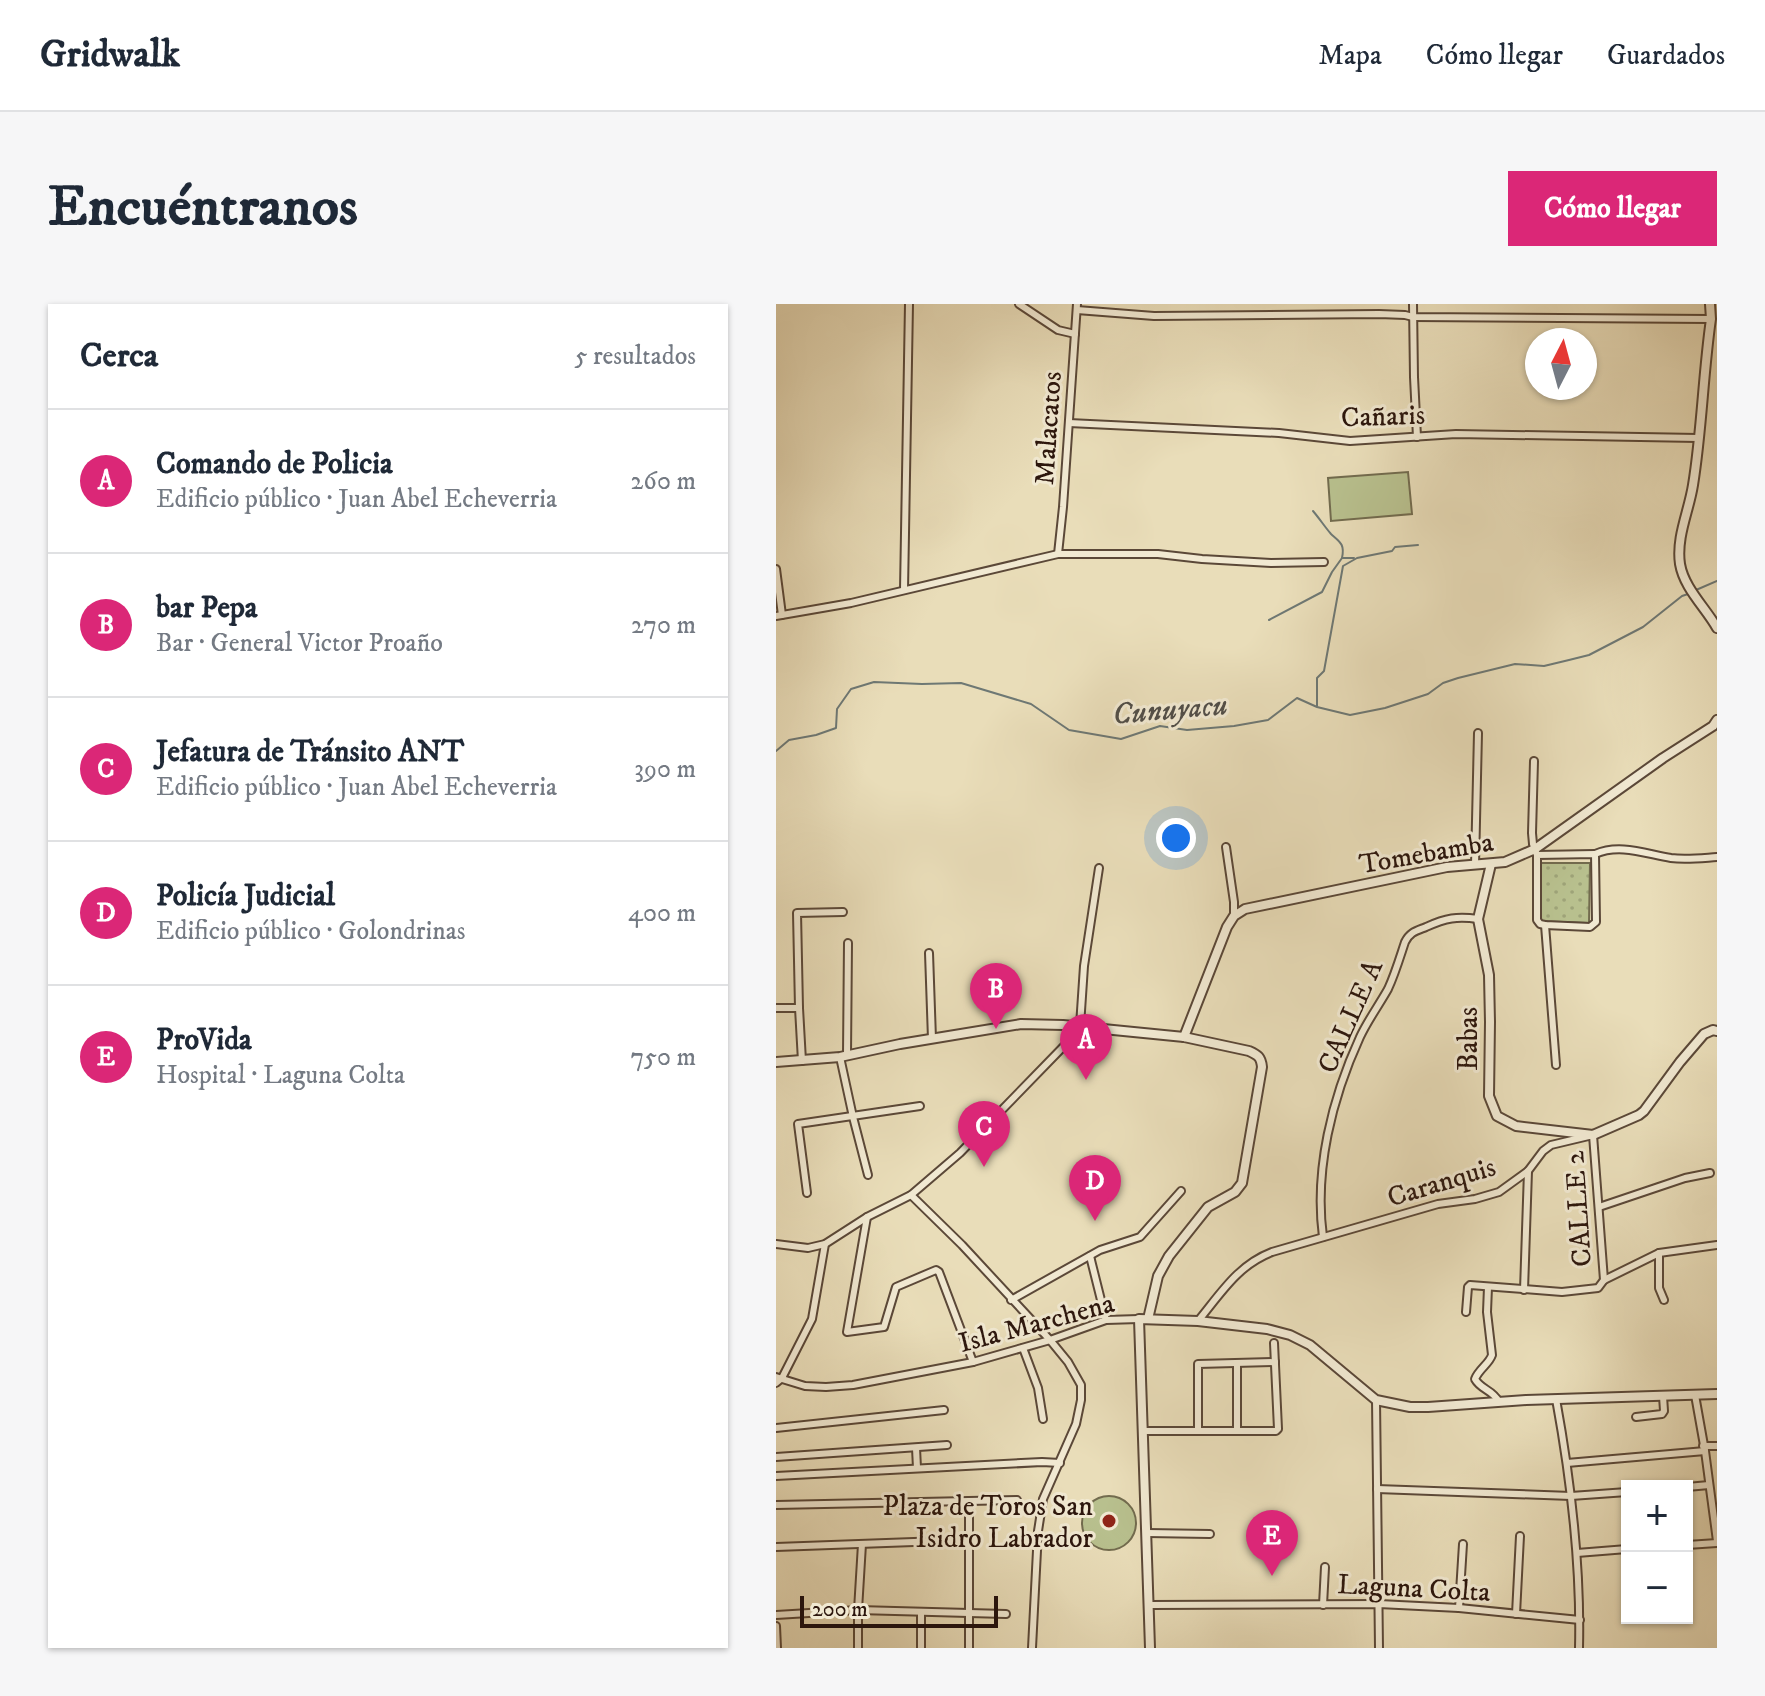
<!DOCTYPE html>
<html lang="es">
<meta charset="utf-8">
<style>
:root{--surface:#fff;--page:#f6f6f7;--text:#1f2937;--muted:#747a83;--line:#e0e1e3;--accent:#db2777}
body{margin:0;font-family:"IM FELL DW Pica",serif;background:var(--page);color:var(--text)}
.controls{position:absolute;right:24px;bottom:24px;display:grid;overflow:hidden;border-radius:0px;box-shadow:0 2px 6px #0004}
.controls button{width:72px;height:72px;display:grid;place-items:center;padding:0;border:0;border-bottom:2px solid var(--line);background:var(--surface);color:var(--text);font:40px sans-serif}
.compass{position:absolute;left:749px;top:24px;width:72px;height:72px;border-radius:50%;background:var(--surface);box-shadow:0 2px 6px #0004;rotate:6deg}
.scale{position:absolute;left:24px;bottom:20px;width:198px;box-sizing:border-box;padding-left:8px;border:4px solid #2c160d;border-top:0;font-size:22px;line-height:28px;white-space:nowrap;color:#2c160d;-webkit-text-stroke:6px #f1e9d2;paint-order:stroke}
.you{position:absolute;left:400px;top:534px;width:28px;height:28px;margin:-20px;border:6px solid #fff;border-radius:50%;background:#1a73e8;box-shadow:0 0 0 12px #1a73e833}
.badge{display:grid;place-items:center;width:52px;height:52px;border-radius:50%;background:var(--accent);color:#fff;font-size:26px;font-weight:700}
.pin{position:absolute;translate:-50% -66px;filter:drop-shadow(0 2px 4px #0008)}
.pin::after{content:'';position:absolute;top:42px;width:28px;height:24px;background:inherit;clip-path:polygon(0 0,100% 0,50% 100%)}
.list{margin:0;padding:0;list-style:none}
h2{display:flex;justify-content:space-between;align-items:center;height:104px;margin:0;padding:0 32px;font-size:34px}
h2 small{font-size:26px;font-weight:400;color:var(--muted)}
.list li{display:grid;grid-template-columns:52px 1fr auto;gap:24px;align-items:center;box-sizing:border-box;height:144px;padding:0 32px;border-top:2px solid var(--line)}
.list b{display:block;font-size:30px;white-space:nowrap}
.list p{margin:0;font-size:26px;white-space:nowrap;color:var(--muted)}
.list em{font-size:26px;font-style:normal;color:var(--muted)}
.map{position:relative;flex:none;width:941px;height:1344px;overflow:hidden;border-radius:0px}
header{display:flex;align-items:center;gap:48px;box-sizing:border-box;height:112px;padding:0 40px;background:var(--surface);border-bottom:2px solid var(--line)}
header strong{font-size:38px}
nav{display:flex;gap:44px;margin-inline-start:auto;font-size:28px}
.intro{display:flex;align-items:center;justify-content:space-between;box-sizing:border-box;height:192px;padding:0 48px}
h1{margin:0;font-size:56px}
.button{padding:20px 36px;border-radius:0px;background:var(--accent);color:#fff;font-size:28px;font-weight:700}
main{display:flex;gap:48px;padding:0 48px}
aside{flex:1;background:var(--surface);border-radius:0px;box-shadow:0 2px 6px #0004}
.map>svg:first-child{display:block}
</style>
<header>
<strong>Gridwalk</strong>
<nav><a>Mapa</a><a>Cómo llegar</a><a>Guardados</a></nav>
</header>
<div class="intro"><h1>Encuéntranos</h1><a class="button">Cómo llegar</a></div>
<main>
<aside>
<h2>Cerca<small>5 resultados</small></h2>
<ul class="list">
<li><span class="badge">A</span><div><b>Comando de Policia</b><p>Edificio público · Juan Abel Echeverria</p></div><em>260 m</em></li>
<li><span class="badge">B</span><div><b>bar Pepa</b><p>Bar · General Victor Proaño</p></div><em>270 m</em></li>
<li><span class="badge">C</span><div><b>Jefatura de Tránsito ANT</b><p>Edificio público · Juan Abel Echeverria</p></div><em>390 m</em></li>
<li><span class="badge">D</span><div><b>Policía Judicial</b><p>Edificio público · Golondrinas</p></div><em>400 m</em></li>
<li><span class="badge">E</span><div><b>ProVida</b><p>Hospital · Laguna Colta</p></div><em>750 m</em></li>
</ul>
</aside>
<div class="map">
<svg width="941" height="1344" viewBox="0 0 941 1344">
<defs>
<pattern id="park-dots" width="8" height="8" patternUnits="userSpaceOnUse" patternTransform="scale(2)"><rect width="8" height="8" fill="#b8c08e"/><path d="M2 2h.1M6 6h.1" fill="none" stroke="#9ea479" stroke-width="1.8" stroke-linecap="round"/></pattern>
</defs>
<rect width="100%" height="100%" fill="#e9ddb9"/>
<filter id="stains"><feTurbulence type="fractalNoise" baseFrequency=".0025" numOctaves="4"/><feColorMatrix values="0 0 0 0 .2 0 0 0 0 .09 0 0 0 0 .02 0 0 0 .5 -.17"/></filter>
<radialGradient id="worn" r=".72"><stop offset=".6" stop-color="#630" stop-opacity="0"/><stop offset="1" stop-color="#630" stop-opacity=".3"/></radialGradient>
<polygon fill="url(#park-dots)" stroke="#726b4e" stroke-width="2" points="760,559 814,559 813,619 762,617"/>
<g fill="#b8c08e" stroke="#726b4e" stroke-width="2">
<polygon points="632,168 636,210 555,217 552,174"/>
<circle cx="333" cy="1219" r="27"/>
</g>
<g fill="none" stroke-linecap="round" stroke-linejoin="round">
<g stroke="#6e7874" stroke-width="2">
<path d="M537,207C543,214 549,223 555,230C564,238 569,240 566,254H578"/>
<polyline points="920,286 941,277"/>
<polyline points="493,316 546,288 556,268 566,254"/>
<polyline points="541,402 541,374 548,367 567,262 581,254 616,247 619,243 642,241"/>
<polyline points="0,447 13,436 40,431 60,424 61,405 75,385 98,378 146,380 185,379 255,400 293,426 345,435 384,422 411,426 458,422 492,416 521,394 541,403 574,411 609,404 652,390 667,379 682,374 739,360 768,362 793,356 813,351 867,323 906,292 915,289"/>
</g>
<g stroke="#5b4838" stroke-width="10">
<g id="minor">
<polyline points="243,0 282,26 299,30"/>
<polyline points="637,0 638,73 641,133"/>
<polyline points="301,6 378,12 603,10 629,11 637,13 935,15"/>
<polyline points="293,119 503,129 574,137 680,130 922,134"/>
<polyline points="282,250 287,203 301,0"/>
<polyline points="0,265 6,311"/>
<polyline points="128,286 133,0"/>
<polyline points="0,312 75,299 282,250 382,250 426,255 495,259 548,258"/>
<polyline points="758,457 756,529 757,540 761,551 761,616 764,620 769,621 814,623 820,618 819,550 761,551"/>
<polyline points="450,543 458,598 458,612"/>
<path d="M819,550C844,539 870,550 895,554C910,556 926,554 941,553"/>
<polyline points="699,561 702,429"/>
<polyline points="769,621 780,761"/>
<polyline points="153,649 156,735"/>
<polyline points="0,704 23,704"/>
<polyline points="71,750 72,639"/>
<polyline points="64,753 77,813 92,871"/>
<polyline points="26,757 23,704 21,609 67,608"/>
<polyline points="31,889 22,820 144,802"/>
<polyline points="135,891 186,941 274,1036 292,1058 305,1081 305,1096 300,1120 267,1195 262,1227 256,1344"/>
<polyline points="823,903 909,874 934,869"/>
<polyline points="91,913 71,1028 108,1023 120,983 160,966 163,968 197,1058"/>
<path d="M547,933C538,866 556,794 584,733C592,716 603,701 612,685C619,670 624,653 629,638C634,628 640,627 650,623C670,614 681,612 702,615"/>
<polyline points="0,940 32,944 49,940 91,913 135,891 184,849 288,742 304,722 308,662 323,564"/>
<polyline points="883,949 883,984 888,996"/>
<polyline points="314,952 330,1016"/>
<path d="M712,983L711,1008L716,1051C713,1060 703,1065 699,1075C705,1086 716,1085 723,1098"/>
<polyline points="748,986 752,867"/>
<polyline points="235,996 324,946 364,933 405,887"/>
<polyline points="690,1008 692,983 694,981 786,988 822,984 828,976 883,949 941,941"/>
<path d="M422,1017C445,989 462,961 496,948L662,900L699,895L723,888L752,867L767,847L775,841L817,831L828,976"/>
<polyline points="247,1044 262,1084 267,1115"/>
<polyline points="461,1059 461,1127"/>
<polyline points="0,1073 29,1082 50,1083 77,1081 197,1058 274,1036 330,1016 363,1015"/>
<polyline points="0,1079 6,1074 36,1015 49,940"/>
<polyline points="919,1091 929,1147 941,1237"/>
<path d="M780,1095C795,1177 805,1260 803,1344"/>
<polyline points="600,1096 603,1344"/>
<polyline points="860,1113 886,1110 888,1107 887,1092"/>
<polyline points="0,1124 168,1106"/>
<polyline points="367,1127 500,1127 502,1125 498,1039"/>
<polyline points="422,1127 422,1060 499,1058"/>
<polyline points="927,1142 941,1142"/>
<polyline points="140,1144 141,1164"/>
<polyline points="0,1153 171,1141"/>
<polyline points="791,1159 929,1147"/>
<polyline points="0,1172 266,1158 284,1159"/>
<polyline points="911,1183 933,1181"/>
<polyline points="601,1185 795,1192 851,1188"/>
<polyline points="193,1197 193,1344"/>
<polyline points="0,1201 241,1196"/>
<polyline points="371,1229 434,1230"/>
<polyline points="911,1241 941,1239"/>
<polyline points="0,1243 193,1236"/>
<polyline points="801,1249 851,1245"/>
<polyline points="374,1301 603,1300 683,1304 804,1316"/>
<polyline points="547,1301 549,1263"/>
<polyline points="683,1304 687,1240"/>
<polyline points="740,1310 744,1232"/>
<polyline points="0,1311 82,1306 230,1310"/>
<polyline points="0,1322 1,1344"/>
<polyline points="82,1344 82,1306 86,1240"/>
<polyline points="145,1344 145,1308"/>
</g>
</g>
<g stroke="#5b4838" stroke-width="12">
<g id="tertiary">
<path d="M934,0L935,15C927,70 926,126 917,181C913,207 900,233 904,260C908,284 929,303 941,324"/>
<polyline points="715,560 702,615 713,671 714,718 713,792 721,812 740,822 817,831 863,811 868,807 904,758 928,730 937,726 941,727"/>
<polyline points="408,733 451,623 458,612 469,605 671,563 729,558 759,545 887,454 937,422 941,416"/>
<path d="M0,758L64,753L124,740L245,720L287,721L408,733L473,747C482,751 485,753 486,763L466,879L459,888L432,903L393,952L382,972L372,1015"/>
<polyline points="374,1344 363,1015 422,1017 491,1025 514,1031 534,1041 600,1096 634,1103 652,1103 750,1096 941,1090"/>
</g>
</g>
<use href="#minor" stroke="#f1e9d2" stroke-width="6"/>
<use href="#tertiary" stroke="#f1e9d2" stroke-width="8"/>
</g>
<circle fill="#8f2418" stroke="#f1e9d2" stroke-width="3" cx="333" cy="1217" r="8"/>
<g text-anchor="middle" stroke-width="6" stroke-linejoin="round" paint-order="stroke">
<g font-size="28" fill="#2c160d" stroke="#f1e9d2">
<text transform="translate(607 111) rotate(-2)" y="10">Cañaris</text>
<text transform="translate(271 124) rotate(-86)" y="10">Malacatos</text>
<text transform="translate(650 548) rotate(-10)" y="10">Tomebamba</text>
<text transform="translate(573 712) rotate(-66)" y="10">CALLE A</text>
<text transform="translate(691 735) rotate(-90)" y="10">Babas</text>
<text transform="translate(665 877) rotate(-17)" y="10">Caranquis</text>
<text transform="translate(801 905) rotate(-94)" y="10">CALLE 2</text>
<text transform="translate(260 1018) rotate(-15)" y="10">Isla Marchena</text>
<text transform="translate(638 1283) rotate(3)" y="10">Laguna Colta</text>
</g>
<g font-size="28" fill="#2c160d" stroke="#f1e9d2" text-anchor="end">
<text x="317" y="1211">Plaza de Toros San<tspan x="317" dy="32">Isidro Labrador</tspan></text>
</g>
<g font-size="30" font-style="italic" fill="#524f49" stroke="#f1e9d2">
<text transform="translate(394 405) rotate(-5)" y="10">Cunuyacu</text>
</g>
</g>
<rect width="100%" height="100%" filter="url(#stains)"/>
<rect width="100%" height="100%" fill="url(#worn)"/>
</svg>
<div class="controls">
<button>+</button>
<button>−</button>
</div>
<svg class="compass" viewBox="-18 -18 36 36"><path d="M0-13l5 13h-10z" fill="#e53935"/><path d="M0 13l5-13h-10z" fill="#747a83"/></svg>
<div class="scale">200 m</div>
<div class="you"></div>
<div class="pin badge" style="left:310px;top:776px">A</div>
<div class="pin badge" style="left:220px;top:725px">B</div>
<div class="pin badge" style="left:208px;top:863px">C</div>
<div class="pin badge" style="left:319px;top:917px">D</div>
<div class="pin badge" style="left:496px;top:1272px">E</div>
</div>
</main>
